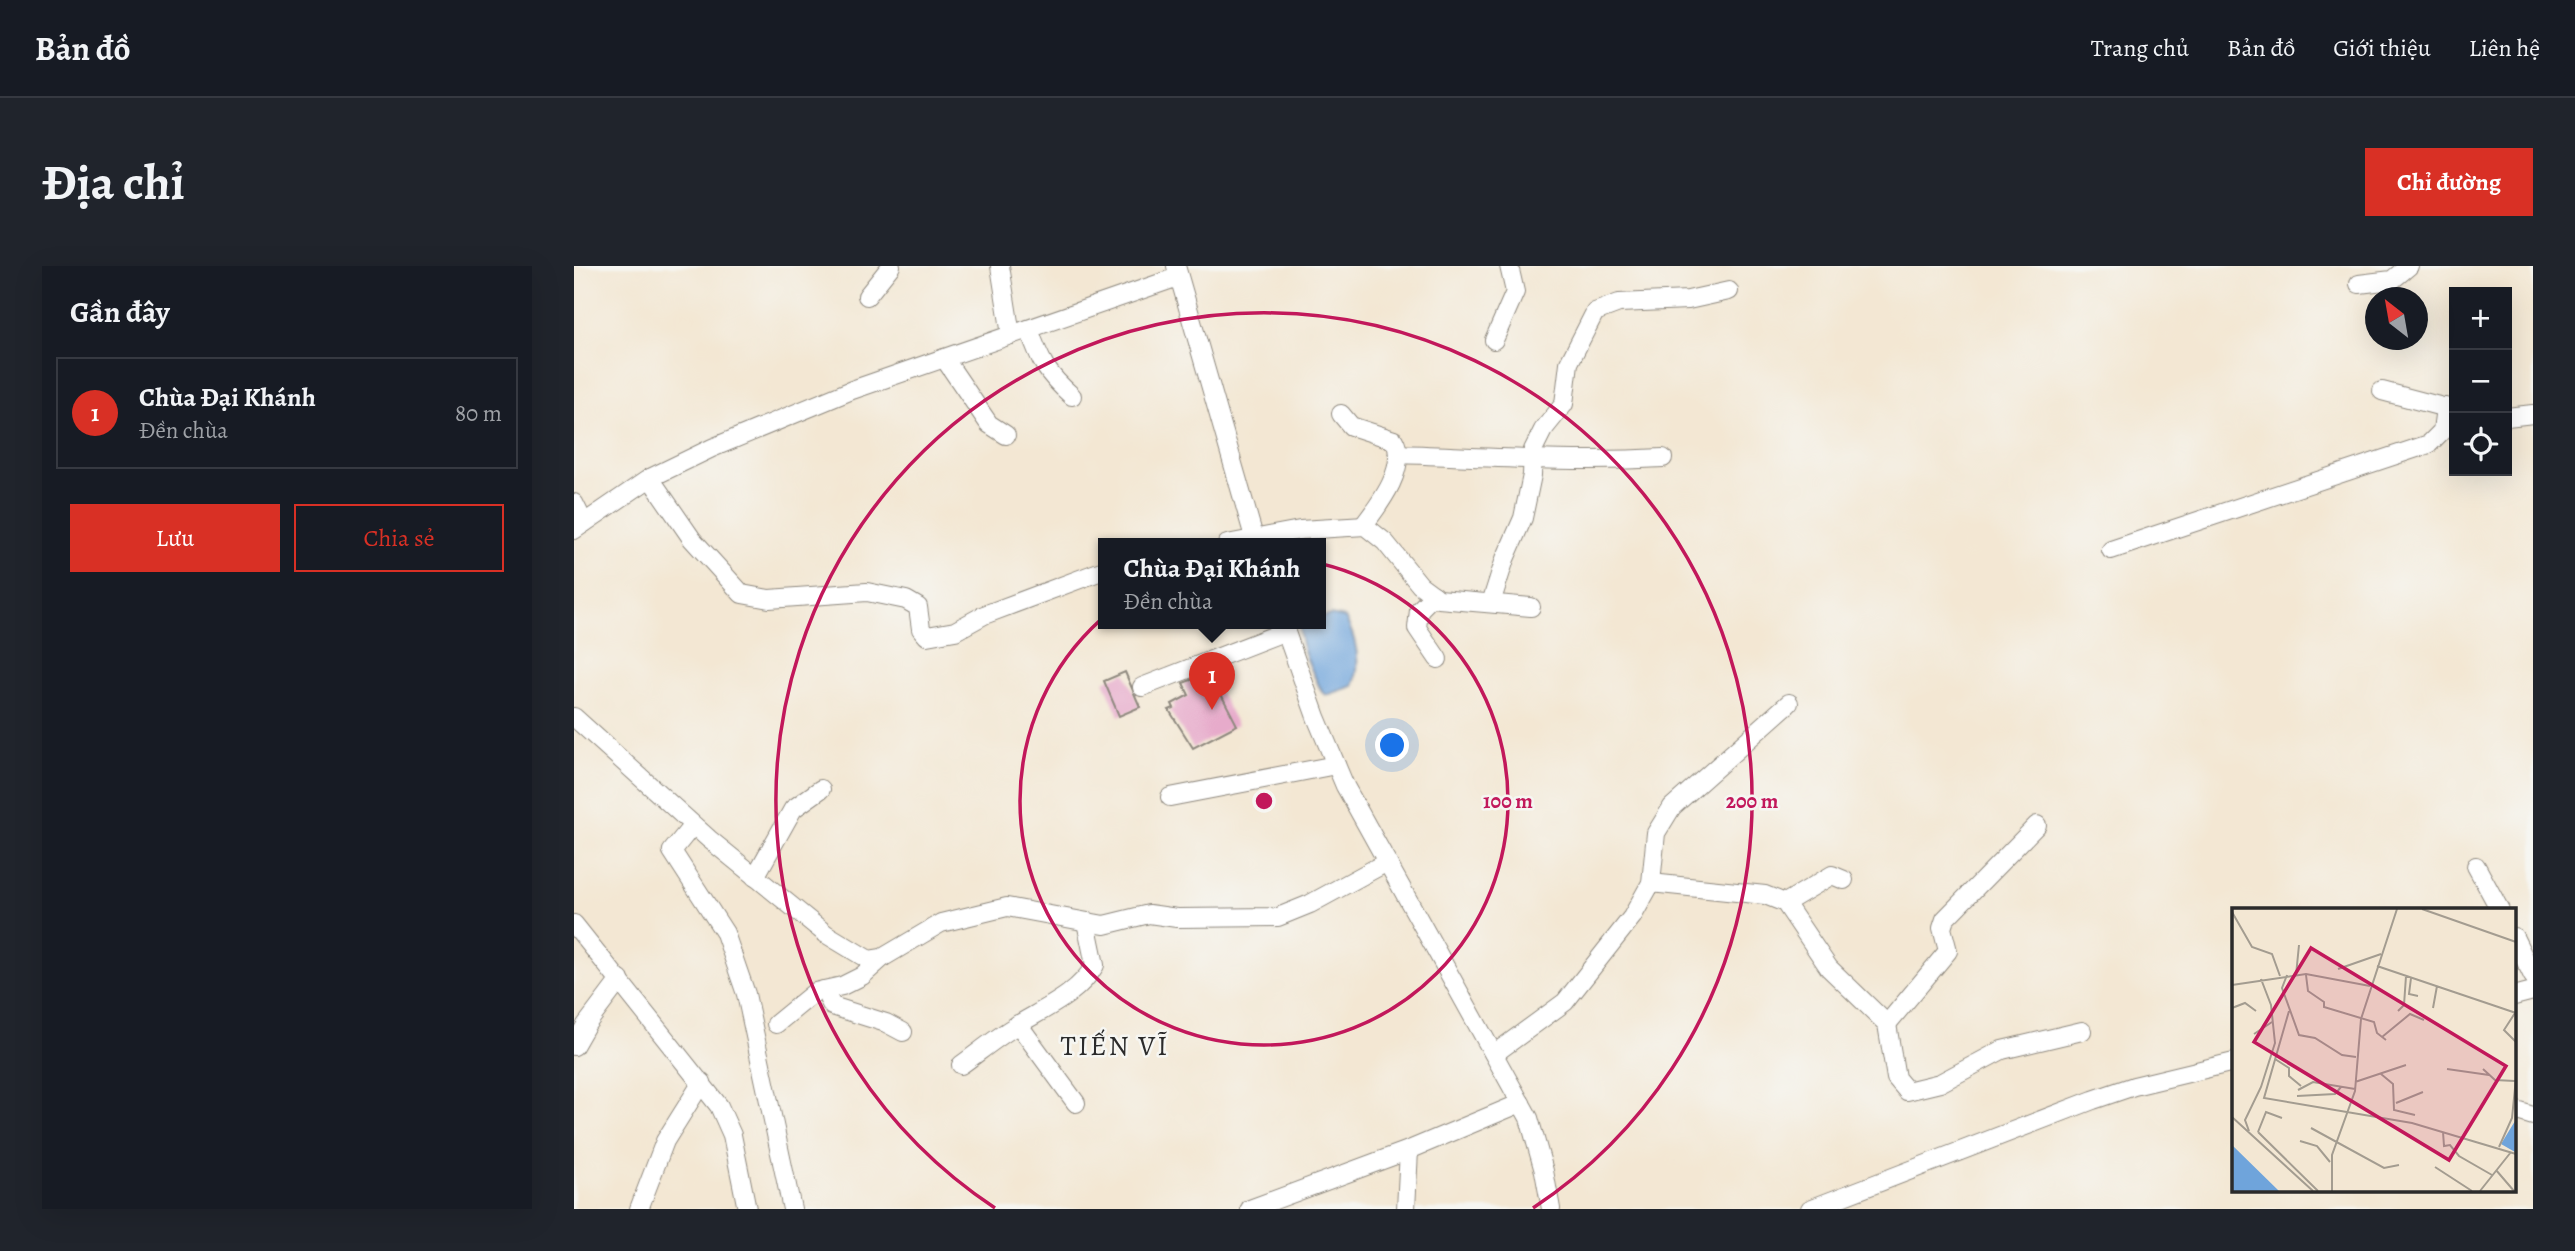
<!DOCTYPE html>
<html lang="vi">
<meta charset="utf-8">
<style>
:root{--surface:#171b24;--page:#20242c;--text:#f1f3f6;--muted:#9ea1a6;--line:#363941;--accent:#d93025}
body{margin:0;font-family:Alegreya,serif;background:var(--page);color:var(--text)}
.controls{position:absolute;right:21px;top:21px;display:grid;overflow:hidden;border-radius:0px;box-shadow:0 7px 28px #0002}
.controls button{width:63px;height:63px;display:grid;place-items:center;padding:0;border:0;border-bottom:2px solid var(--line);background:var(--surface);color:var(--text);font:35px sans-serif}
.compass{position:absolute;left:1791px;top:21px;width:63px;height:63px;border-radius:50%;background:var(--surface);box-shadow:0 7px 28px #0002;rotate:329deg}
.you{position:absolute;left:819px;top:480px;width:24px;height:24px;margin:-18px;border:5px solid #fff;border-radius:50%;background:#1a73e8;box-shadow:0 0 0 10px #1a73e833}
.badge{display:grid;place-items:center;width:46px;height:46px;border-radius:50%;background:var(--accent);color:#fff;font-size:23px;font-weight:700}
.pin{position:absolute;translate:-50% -58px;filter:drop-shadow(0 2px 4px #0008)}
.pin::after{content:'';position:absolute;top:37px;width:24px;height:21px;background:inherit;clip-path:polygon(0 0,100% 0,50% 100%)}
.popup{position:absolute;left:524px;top:272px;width:228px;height:91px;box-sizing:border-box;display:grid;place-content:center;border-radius:0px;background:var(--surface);filter:drop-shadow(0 2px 5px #0005);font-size:23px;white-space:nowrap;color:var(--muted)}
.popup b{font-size:26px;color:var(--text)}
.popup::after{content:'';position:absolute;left:50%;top:100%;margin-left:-14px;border:14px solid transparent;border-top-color:var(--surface)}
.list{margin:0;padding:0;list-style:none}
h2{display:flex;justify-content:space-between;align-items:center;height:91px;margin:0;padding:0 28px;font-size:30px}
h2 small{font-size:23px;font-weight:400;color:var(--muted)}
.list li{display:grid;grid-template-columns:46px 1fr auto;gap:21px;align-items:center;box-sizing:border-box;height:112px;margin:0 14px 14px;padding:0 14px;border:2px solid var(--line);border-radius:0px}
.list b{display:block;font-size:26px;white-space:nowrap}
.list p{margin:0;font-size:23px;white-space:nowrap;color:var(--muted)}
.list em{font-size:23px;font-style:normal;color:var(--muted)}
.actions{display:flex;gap:14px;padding:21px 28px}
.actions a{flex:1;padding:16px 0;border:2px solid var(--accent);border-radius:0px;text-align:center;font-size:24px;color:var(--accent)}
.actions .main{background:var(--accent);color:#fff}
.icon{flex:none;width:38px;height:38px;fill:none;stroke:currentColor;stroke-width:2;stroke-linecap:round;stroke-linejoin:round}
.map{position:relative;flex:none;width:1959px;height:943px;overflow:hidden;border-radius:0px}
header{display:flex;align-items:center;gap:42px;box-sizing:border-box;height:98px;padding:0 35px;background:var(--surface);border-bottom:2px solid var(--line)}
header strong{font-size:33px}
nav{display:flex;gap:38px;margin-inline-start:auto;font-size:24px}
.intro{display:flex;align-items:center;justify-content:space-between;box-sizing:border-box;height:168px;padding:0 42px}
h1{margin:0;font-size:49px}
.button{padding:18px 32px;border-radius:0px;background:var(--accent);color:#fff;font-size:24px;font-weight:700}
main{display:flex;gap:42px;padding:0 42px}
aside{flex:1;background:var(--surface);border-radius:0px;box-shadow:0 7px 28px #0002}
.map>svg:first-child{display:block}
</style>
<header>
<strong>Bản đồ</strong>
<nav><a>Trang chủ</a><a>Bản đồ</a><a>Giới thiệu</a><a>Liên hệ</a></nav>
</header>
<div class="intro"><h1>Địa chỉ</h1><a class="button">Chỉ đường</a></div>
<main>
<aside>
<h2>Gần đây<small></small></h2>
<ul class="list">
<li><span class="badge">1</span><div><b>Chùa Đại Khánh</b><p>Đền chùa</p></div><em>80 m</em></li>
</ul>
<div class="actions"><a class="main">Lưu</a><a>Chia sẻ</a></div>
</aside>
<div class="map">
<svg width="1959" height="943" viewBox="0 0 1959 943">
<rect width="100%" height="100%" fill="#f6f6f2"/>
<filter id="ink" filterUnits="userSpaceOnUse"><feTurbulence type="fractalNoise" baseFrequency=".0143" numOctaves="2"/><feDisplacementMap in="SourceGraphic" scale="14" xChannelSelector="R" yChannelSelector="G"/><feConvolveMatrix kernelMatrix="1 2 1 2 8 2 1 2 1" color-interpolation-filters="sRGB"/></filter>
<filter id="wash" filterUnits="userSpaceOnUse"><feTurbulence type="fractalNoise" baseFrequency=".00686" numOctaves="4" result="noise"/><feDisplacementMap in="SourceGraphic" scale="28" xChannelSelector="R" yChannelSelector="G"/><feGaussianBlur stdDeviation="1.57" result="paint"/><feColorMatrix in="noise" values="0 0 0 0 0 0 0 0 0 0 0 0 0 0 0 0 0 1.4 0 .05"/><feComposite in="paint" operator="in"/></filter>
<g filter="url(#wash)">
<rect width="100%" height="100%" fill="#f3e7d3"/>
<path fill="#6fa4db" stroke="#4d6883" stroke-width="2" d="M756,349L771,352C782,371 788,399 779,420L753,429L748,426C740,408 722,377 727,358H746L747,352Z"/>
<g id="blocks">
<g fill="#e7abcb">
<polygon points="551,406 566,441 545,450 530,415"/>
<polygon points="636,407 663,459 619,482 595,444 600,442 598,438 615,429 609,417"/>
</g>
</g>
</g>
<g filter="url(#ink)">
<use href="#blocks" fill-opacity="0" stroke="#8f897f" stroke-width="2"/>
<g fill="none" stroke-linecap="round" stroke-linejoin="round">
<g stroke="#8f897f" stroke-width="20">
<g id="minor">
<polyline points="426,0 437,69"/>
<polyline points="602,0 682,278"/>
<polyline points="1785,18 1818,14 1835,0"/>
<polyline points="293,30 317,0"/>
<path d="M455,63C466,95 472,107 498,130"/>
<polyline points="920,74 941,26 935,0"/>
<polyline points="370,92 415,158 432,169"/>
<polyline points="1808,125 1880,144"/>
<path d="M767,148L777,160L820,174C835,201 805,239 789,260"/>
<polyline points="1933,151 1959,148"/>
<path d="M824,188C912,191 1001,197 1089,192"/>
<polyline points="76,212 118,273 168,328 195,333 293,326 332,334 344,341 347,363 353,370 381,365 410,349 530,304"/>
<polyline points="0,237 10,257"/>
<polyline points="0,264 76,212 138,182 278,124 604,11"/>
<polyline points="653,278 726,264 791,260 811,276 846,319 865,333 957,341"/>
<polyline points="1537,284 1855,178 1868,165 1871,141"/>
<polyline points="860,329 845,344 843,362 864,393"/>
<polyline points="917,337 931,293 949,252 958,209 959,184 969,164 990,138 995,97 1021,46 1045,37 1114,34 1155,25"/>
<polyline points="709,358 742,451 771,520 955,852 970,905 977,943"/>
<polyline points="568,421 712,365"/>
<polyline points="0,451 135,573 252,668 295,694 308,692 367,657 433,641 530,659 575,648 603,652 704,651 736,638 813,596"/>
<polyline points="596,531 762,499"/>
<polyline points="119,559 98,585 151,667 172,728 218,943"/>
<polyline points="1902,600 1926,644"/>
<polyline points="181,611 219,543 247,523"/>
<polyline points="1077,617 1191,629 1211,637 1255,702 1313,758 1322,812 1333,825 1366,817 1428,784 1508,765"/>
<polyline points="1211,637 1258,609 1270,614"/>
<polyline points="0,658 145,840 158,869 173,943"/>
<polyline points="1940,671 1959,710"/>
<polyline points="250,724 258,740 312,757 329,766"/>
<polyline points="1940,730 1959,725"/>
<polyline points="202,758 241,726 268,720 288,710 308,692"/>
<polyline points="444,758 502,837"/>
<polyline points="1313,758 1374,685 1368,662 1371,653 1463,559"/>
<polyline points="0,780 12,759 46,714"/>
<polyline points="920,788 991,736 1058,651 1077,617 1082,567 1098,541 1215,437"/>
<path d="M387,799C405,786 422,772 440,761C469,743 504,729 521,699L512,656"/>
<polyline points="1940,844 1959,850"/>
<polyline points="65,943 91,875 128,816"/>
<polyline points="676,943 835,884 947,837"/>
<polyline points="832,943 835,884"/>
<polyline points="1236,943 1519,834 1560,820 1660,796"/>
</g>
</g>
<use href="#minor" stroke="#fff" stroke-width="18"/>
</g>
</g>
<g fill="none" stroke="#c2185b" stroke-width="3.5">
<circle cx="690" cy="535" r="244"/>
<path d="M421 942A488 488 0 1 1 959 942"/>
</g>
<g text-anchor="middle" stroke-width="5" stroke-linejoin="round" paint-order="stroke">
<g font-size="28" letter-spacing="2" fill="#2b2b2b" stroke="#f6f6f2">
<text x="541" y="789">TIẾN VĨ</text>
</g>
</g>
<g transform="translate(1658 642)">
<rect width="284" height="284" fill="#f3e7d3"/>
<path d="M283,213V244L269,236ZM0,237L47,283H0Z" fill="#6fa4db"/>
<path fill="none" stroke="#a39c90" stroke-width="2" d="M190,1L284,34M0,4L20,39L40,46L48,68M145,58L284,105M106,61L149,46M55,67L50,80L67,127L83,130L110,147L124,149M64,67L67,37M74,67L76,83L92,94V99L142,114L145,125L154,132M179,70L177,86L186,88M0,77L74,66L138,78M0,100L13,95L24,103M201,100L205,78M57,103L32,190L180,215L284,246M166,103L172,97L174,68M283,105L272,122L284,134M22,126L40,114M150,129L178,106L192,112M43,151L57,160V168L69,178M215,161L257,167M251,161L263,172L283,173M149,166L161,176L162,202L183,207M123,174L174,157M66,182L81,174L123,181M65,188L103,186L109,179M164,195L191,184M0,209L81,283M79,220L152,260L167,257M17,223L13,212L29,179L43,135L39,97L29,71M26,224L86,283M26,224L34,204L50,210M211,224L212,238L218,237L227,248L260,267M68,233L85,238L98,254M267,239L280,210L284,170M203,259L240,283M264,262L282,283M100,283V247L123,183L129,111L165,1M248,283L279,244"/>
<path fill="#c2185b" fill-opacity="0.15" stroke="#c2185b" stroke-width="3.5" d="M79,40L274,158L217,252L22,134Z"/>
<rect width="284" height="284" fill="none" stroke="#2b2b2b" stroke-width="3.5"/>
</g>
<circle cx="690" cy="535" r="10" fill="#c2185b" stroke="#f6f6f2" stroke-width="3.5"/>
<g font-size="21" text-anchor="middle" font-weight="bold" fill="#c2185b" stroke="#f6f6f2" stroke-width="5" stroke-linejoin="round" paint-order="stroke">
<text x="934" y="542">100 m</text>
<text x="1178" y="542">200 m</text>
</g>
</svg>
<div class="controls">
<button>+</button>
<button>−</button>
<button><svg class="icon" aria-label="locate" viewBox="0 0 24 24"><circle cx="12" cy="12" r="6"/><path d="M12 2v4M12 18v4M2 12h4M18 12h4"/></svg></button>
</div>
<svg class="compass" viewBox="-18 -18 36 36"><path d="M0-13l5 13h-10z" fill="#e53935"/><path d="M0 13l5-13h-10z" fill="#9ea1a6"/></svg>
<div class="you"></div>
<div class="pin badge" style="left:638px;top:444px">1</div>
<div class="popup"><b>Chùa Đại Khánh</b>Đền chùa</div>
</div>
</main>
